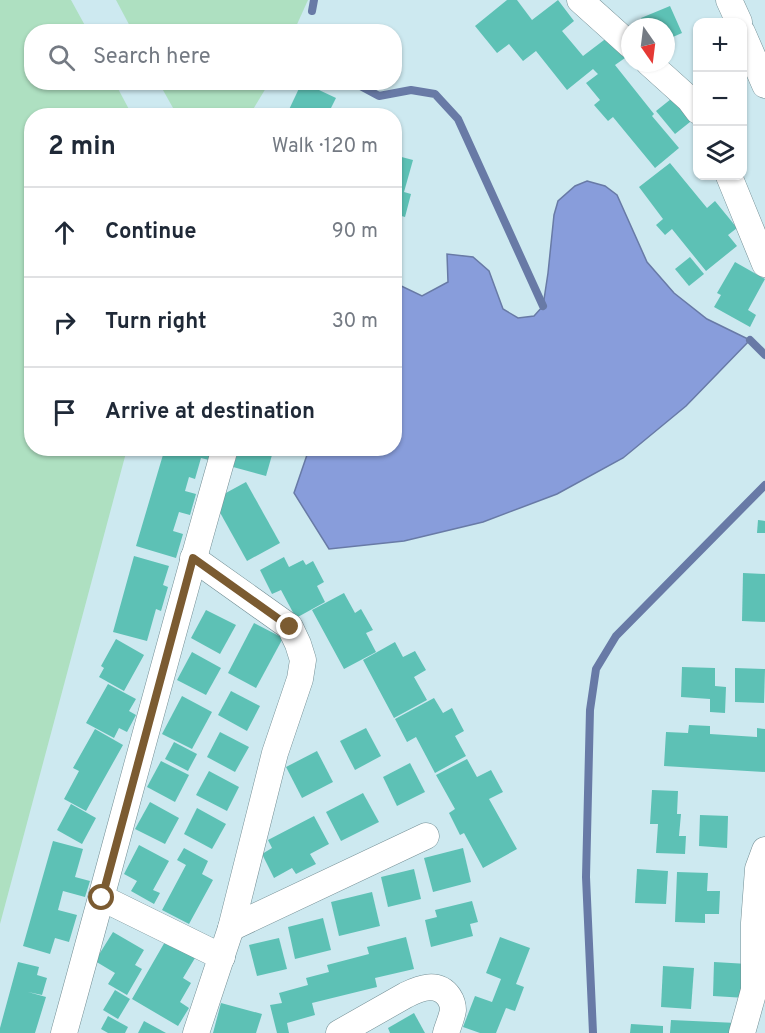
<!DOCTYPE html>
<meta charset="utf-8">
<style>
:root{--surface:#fff;--page:#f2f2f3;--text:#1f2937;--muted:#747a83;--line:#e0e1e3}
body{margin:0;font-family:Overpass,sans-serif;background:var(--page);color:var(--text)}
.controls{position:absolute;right:18px;top:18px;display:grid;overflow:hidden;border-radius:12px;box-shadow:0 2px 4px #0004}
.controls button{width:54px;height:54px;display:grid;place-items:center;padding:0;border:0;border-bottom:2px solid var(--line);background:var(--surface);color:var(--text);font:30px sans-serif}
.compass{position:absolute;left:621px;top:18px;width:54px;height:54px;border-radius:50%;background:var(--surface);box-shadow:0 2px 4px #0004;rotate:166deg}
.stop{position:absolute;width:18px;height:18px;margin:-14px;border:4px solid #7b5b31;border-radius:50%;background:#fff}
.stop.end{background:#7b5b31;border-color:#fff;box-shadow:0 2px 6px #0008}
.list{margin:0;padding:0;list-style:none}
h2{display:flex;justify-content:space-between;align-items:center;height:78px;margin:0;padding:0 24px;font-size:26px}
h2 small{font-size:20px;font-weight:400;color:var(--muted)}
.list li{display:grid;grid-template-columns:39px 1fr auto;gap:18px;align-items:center;box-sizing:border-box;height:90px;padding:0 24px;border-top:2px solid var(--line)}
.list b{display:block;font-size:22px;white-space:nowrap}
.list em{font-size:20px;font-style:normal;color:var(--muted)}
.icon{flex:none;width:33px;height:33px;fill:none;stroke:currentColor;stroke-width:2;stroke-linecap:round;stroke-linejoin:round}
.map{position:relative;flex:none;width:765px;height:1033px;overflow:hidden}
.search{position:absolute;background:var(--surface);box-shadow:0 2px 4px #0004;left:24px;top:24px;width:378px;height:66px;display:flex;align-items:center;gap:15px;box-sizing:border-box;padding:0 21px;border-radius:24px;color:var(--muted);font-size:22px}
.panel{position:absolute;background:var(--surface);box-shadow:0 2px 4px #0004;left:24px;top:108px;width:378px;height:348px;border-radius:24px}
.map>svg:first-child{display:block}
</style>
<div class="map">
<svg width="765" height="1033" viewBox="0 0 765 1033">
<rect width="100%" height="100%" fill="#cde9f0"/>
<g fill="#aee0c1">
<polygon points="0,0 71,0 88,31 32,32 32,82 115,83 132,115 32,116 32,448 127,449 0,924"/>
<polygon points="116,0 308,0 294,31 133,32"/>
<polygon points="159,83 269,83 249,116 177,115"/>
</g>
<polygon fill="#889ddb" stroke="#687aa6" stroke-width="1.5" points="587,181 605,186 617,195 647,262 674,293 707,319 750,340 686,406 623,458 557,494 483,522 404,541 329,549 294,493 309,449 394,448 395,283 422,296 448,282 447,254 473,257 489,271 503,309 518,318 534,316 543,306 548,273 554,215 558,201 575,186"/>
<g fill="none" stroke-linecap="round" stroke-linejoin="round">
<g stroke="#687aa6" stroke-width="8">
<polyline points="312,11 314,0"/>
<polyline points="353,82 379,96 411,90 435,94 458,119 543,306"/>
<polyline points="750,340 765,355"/>
<polyline points="593,1033 586,877 590,710 596,669 616,636 765,485"/>
</g>
</g>
<g fill="#5dc1b5">
<polygon points="507,0 517,0 532,20 558,0 574,21 562,31 583,56 608,37 625,58 615,65 654,114 652,116 679,148 655,168 613,117 608,121 594,105 600,100 586,83 598,74 593,69 567,90 536,51 523,61 509,44 497,53 475,26"/>
<polygon points="670,6 682,33 666,40 666,27 645,27 641,18"/>
<polygon points="302,82 336,98 327,116 286,116"/>
<polygon points="676,95 695,118 675,134 656,111"/>
<polygon points="394,155 413,160 404,192 411,194 405,217 398,215 395,224"/>
<polygon points="670,163 707,208 715,201 737,228 728,235 737,246 706,271 672,229 665,235 656,225 663,219 639,187"/>
<polygon points="690,257 704,274 689,286 675,269"/>
<polygon points="735,262 765,279 748,310 756,315 750,327 714,307 721,295 717,293"/>
<polygon points="165,448 213,448 209,460 201,458 195,479 189,477 185,491 196,494 190,515 179,512 173,531 183,534 176,558 136,546"/>
<polygon points="239,448 274,448 266,476 233,467"/>
<polygon points="246,482 280,543 247,561 213,500"/>
<polygon points="758,520 765,521 765,533 757,533"/>
<polygon points="134,556 169,566 163,585 168,587 161,611 156,609 147,641 113,632"/>
<polygon points="284,557 289,567 303,560 306,565 313,561 324,582 317,586 325,602 296,618 281,590 272,594 260,570"/>
<polygon points="743,573 765,574 765,622 742,621"/>
<polygon points="344,593 355,613 361,609 373,630 366,633 376,652 344,669 312,610"/>
<polygon points="206,610 236,625 220,654 191,638"/>
<polygon points="254,623 283,638 256,688 228,673"/>
<polygon points="116,639 144,655 124,691 99,677 104,668 101,666"/>
<polygon points="395,642 403,657 415,651 426,670 414,677 427,700 394,718 363,660"/>
<polygon points="192,652 221,668 206,695 177,680"/>
<polygon points="682,667 715,668 715,686 726,687 725,713 710,712 710,699 681,697"/>
<polygon points="735,668 765,669 764,703 735,702"/>
<polygon points="108,684 136,699 129,711 136,715 127,732 119,728 114,738 86,723"/>
<polygon points="231,691 260,706 247,731 218,715"/>
<polygon points="182,696 212,712 192,749 162,734"/>
<polygon points="434,698 443,713 452,708 464,731 455,736 466,756 435,773 416,737 407,742 395,719"/>
<polygon points="689,725 710,726 710,734 757,737 757,728 765,729 765,772 664,766 666,732 688,733"/>
<polygon points="366,728 381,756 355,770 340,741"/>
<polygon points="95,729 123,745 86,811 64,799 79,771 73,768"/>
<polygon points="220,732 249,747 235,772 207,757"/>
<polygon points="174,742 197,754 188,771 165,759"/>
<polygon points="317,751 333,782 302,798 286,767"/>
<polygon points="467,759 477,777 491,770 503,792 489,799 517,849 483,868 464,833 460,835 449,813 455,809 436,775"/>
<polygon points="161,761 189,775 175,802 147,787"/>
<polygon points="410,763 425,792 397,806 383,777"/>
<polygon points="209,771 239,787 227,811 196,795"/>
<polygon points="652,790 678,791 677,814 681,814 679,836 686,836 685,854 656,853 658,824 650,824"/>
<polygon points="363,793 379,822 341,841 326,812"/>
<polygon points="150,802 179,818 165,844 135,829"/>
<polygon points="71,804 96,818 82,844 57,830"/>
<polygon points="197,808 226,824 212,849 184,834"/>
<polygon points="700,815 728,816 727,848 699,846"/>
<polygon points="314,816 329,844 310,854 316,864 296,874 292,868 274,878 262,854 272,848 268,840"/>
<polygon points="53,841 83,849 75,877 90,881 85,897 63,891 58,910 77,915 69,942 55,938 50,954 23,946"/>
<polygon points="139,845 169,861 153,890 160,893 154,904 131,891 137,881 124,874"/>
<polygon points="184,848 208,861 202,874 213,880 189,924 162,910 186,865 177,860"/>
<polygon points="463,848 471,882 433,892 424,858"/>
<polygon points="414,869 421,899 388,907 381,877"/>
<polygon points="637,869 668,871 666,904 635,903"/>
<polygon points="677,872 708,873 707,891 720,891 719,914 705,914 705,923 675,922"/>
<polygon points="372,892 380,926 339,936 331,902"/>
<polygon points="472,901 478,922 470,924 473,936 431,947 425,920 437,917 435,910"/>
<polygon points="323,918 331,950 295,959 288,927"/>
<polygon points="113,932 144,950 135,965 142,969 127,995 108,984 115,973 95,961"/>
<polygon points="406,937 414,969 375,978 377,987 312,1003 315,1015 287,1023 289,1033 277,1033 270,1005 282,1003 279,993 308,985 306,978 329,972 327,965 369,954 367,947"/>
<polygon points="500,937 530,948 516,984 524,987 515,1011 506,1008 496,1033 480,1033 463,1027 475,996 492,1002 501,979 486,973"/>
<polygon points="279,938 287,969 257,976 249,945"/>
<polygon points="166,940 195,958 183,978 191,983 180,1002 189,1008 178,1026 132,999"/>
<polygon points="18,962 39,967 37,975 47,978 42,995 28,992 46,997 35,1033 0,1033 0,1028"/>
<polygon points="714,962 748,964 746,998 713,996"/>
<polygon points="663,966 694,968 691,1009 661,1007"/>
<polygon points="115,990 130,999 118,1019 103,1010"/>
<polygon points="221,1003 262,1014 256,1033 213,1033"/>
<polygon points="414,1013 425,1033 390,1033 388,1028"/>
<polygon points="108,1016 128,1027 125,1033 108,1033 101,1029"/>
<polygon points="671,1020 737,1023 736,1033 670,1033"/>
<polygon points="144,1021 166,1033 138,1033"/>
<polygon points="631,1024 663,1026 663,1033 630,1033"/>
</g>
<g fill="none" stroke-linecap="round" stroke-linejoin="round">
<g stroke="#738e94" stroke-width="27">
<g id="minor">
<polyline points="580,0 630,45"/>
<polyline points="729,0 739,22"/>
<polyline points="742,32 765,85"/>
<polyline points="649,63 689,99 698,111"/>
<polyline points="729,176 765,264"/>
<polyline points="193,558 290,627 298,644 303,660 300,679 275,753 231,928 196,1033"/>
<polyline points="102,898 222,957"/>
<polyline points="231,928 426,836"/>
<path d="M64,1033C118,838 169,643 225,448"/>
<path d="M339,1033L406,995C420,988 438,981 449,997C451,1000 453,1005 453,1010C452,1017 448,1026 446,1033"/>
<polyline points="742,1033 754,990 754,923 758,869 765,850"/>
</g>
</g>
<use href="#minor" stroke="#fff" stroke-width="26"/>
</g>
<g fill="none" stroke-linecap="round" stroke-linejoin="round">
<polyline stroke="#7b5b31" stroke-width="8" points="102,898 193,558 290,627"/>
</g>
</svg>
<div class="controls">
<button>+</button>
<button>−</button>
<button><svg class="icon" aria-label="layers" viewBox="0 0 24 24"><path d="M12 4l9 5-9 5-9-5zM3 14l9 5 9-5"/></svg></button>
</div>
<svg class="compass" viewBox="-18 -18 36 36"><path d="M0-13l5 13h-10z" fill="#e53935"/><path d="M0 13l5-13h-10z" fill="#747a83"/></svg>
<div class="stop" style="left:102px;top:898px"></div>
<div class="stop end" style="left:290px;top:627px"></div>
<div class="search"><svg class="icon" aria-label="search" viewBox="0 0 24 24"><circle cx="10" cy="10" r="6"/><path d="M15 15l6 6"/></svg>Search here</div>
<section class="panel">
<h2>2 min<small>Walk · 120 m</small></h2>
<ul class="list">
<li><svg class="icon" aria-label="ahead" viewBox="0 0 24 24"><path d="M12 20V5M6 11l6-6 6 6"/></svg><div><b>Continue</b></div><em>90 m</em></li>
<li><svg class="icon" aria-label="right" viewBox="0 0 24 24"><path d="M7 20v-9h11M14 6l5 5-5 5"/></svg><div><b>Turn right</b></div><em>30 m</em></li>
<li><svg class="icon" aria-label="arrive" viewBox="0 0 24 24"><path d="M6 21V4h12l-3 4 3 4H6"/></svg><div><b>Arrive at destination</b></div></li>
</ul>
</section>
</div>
